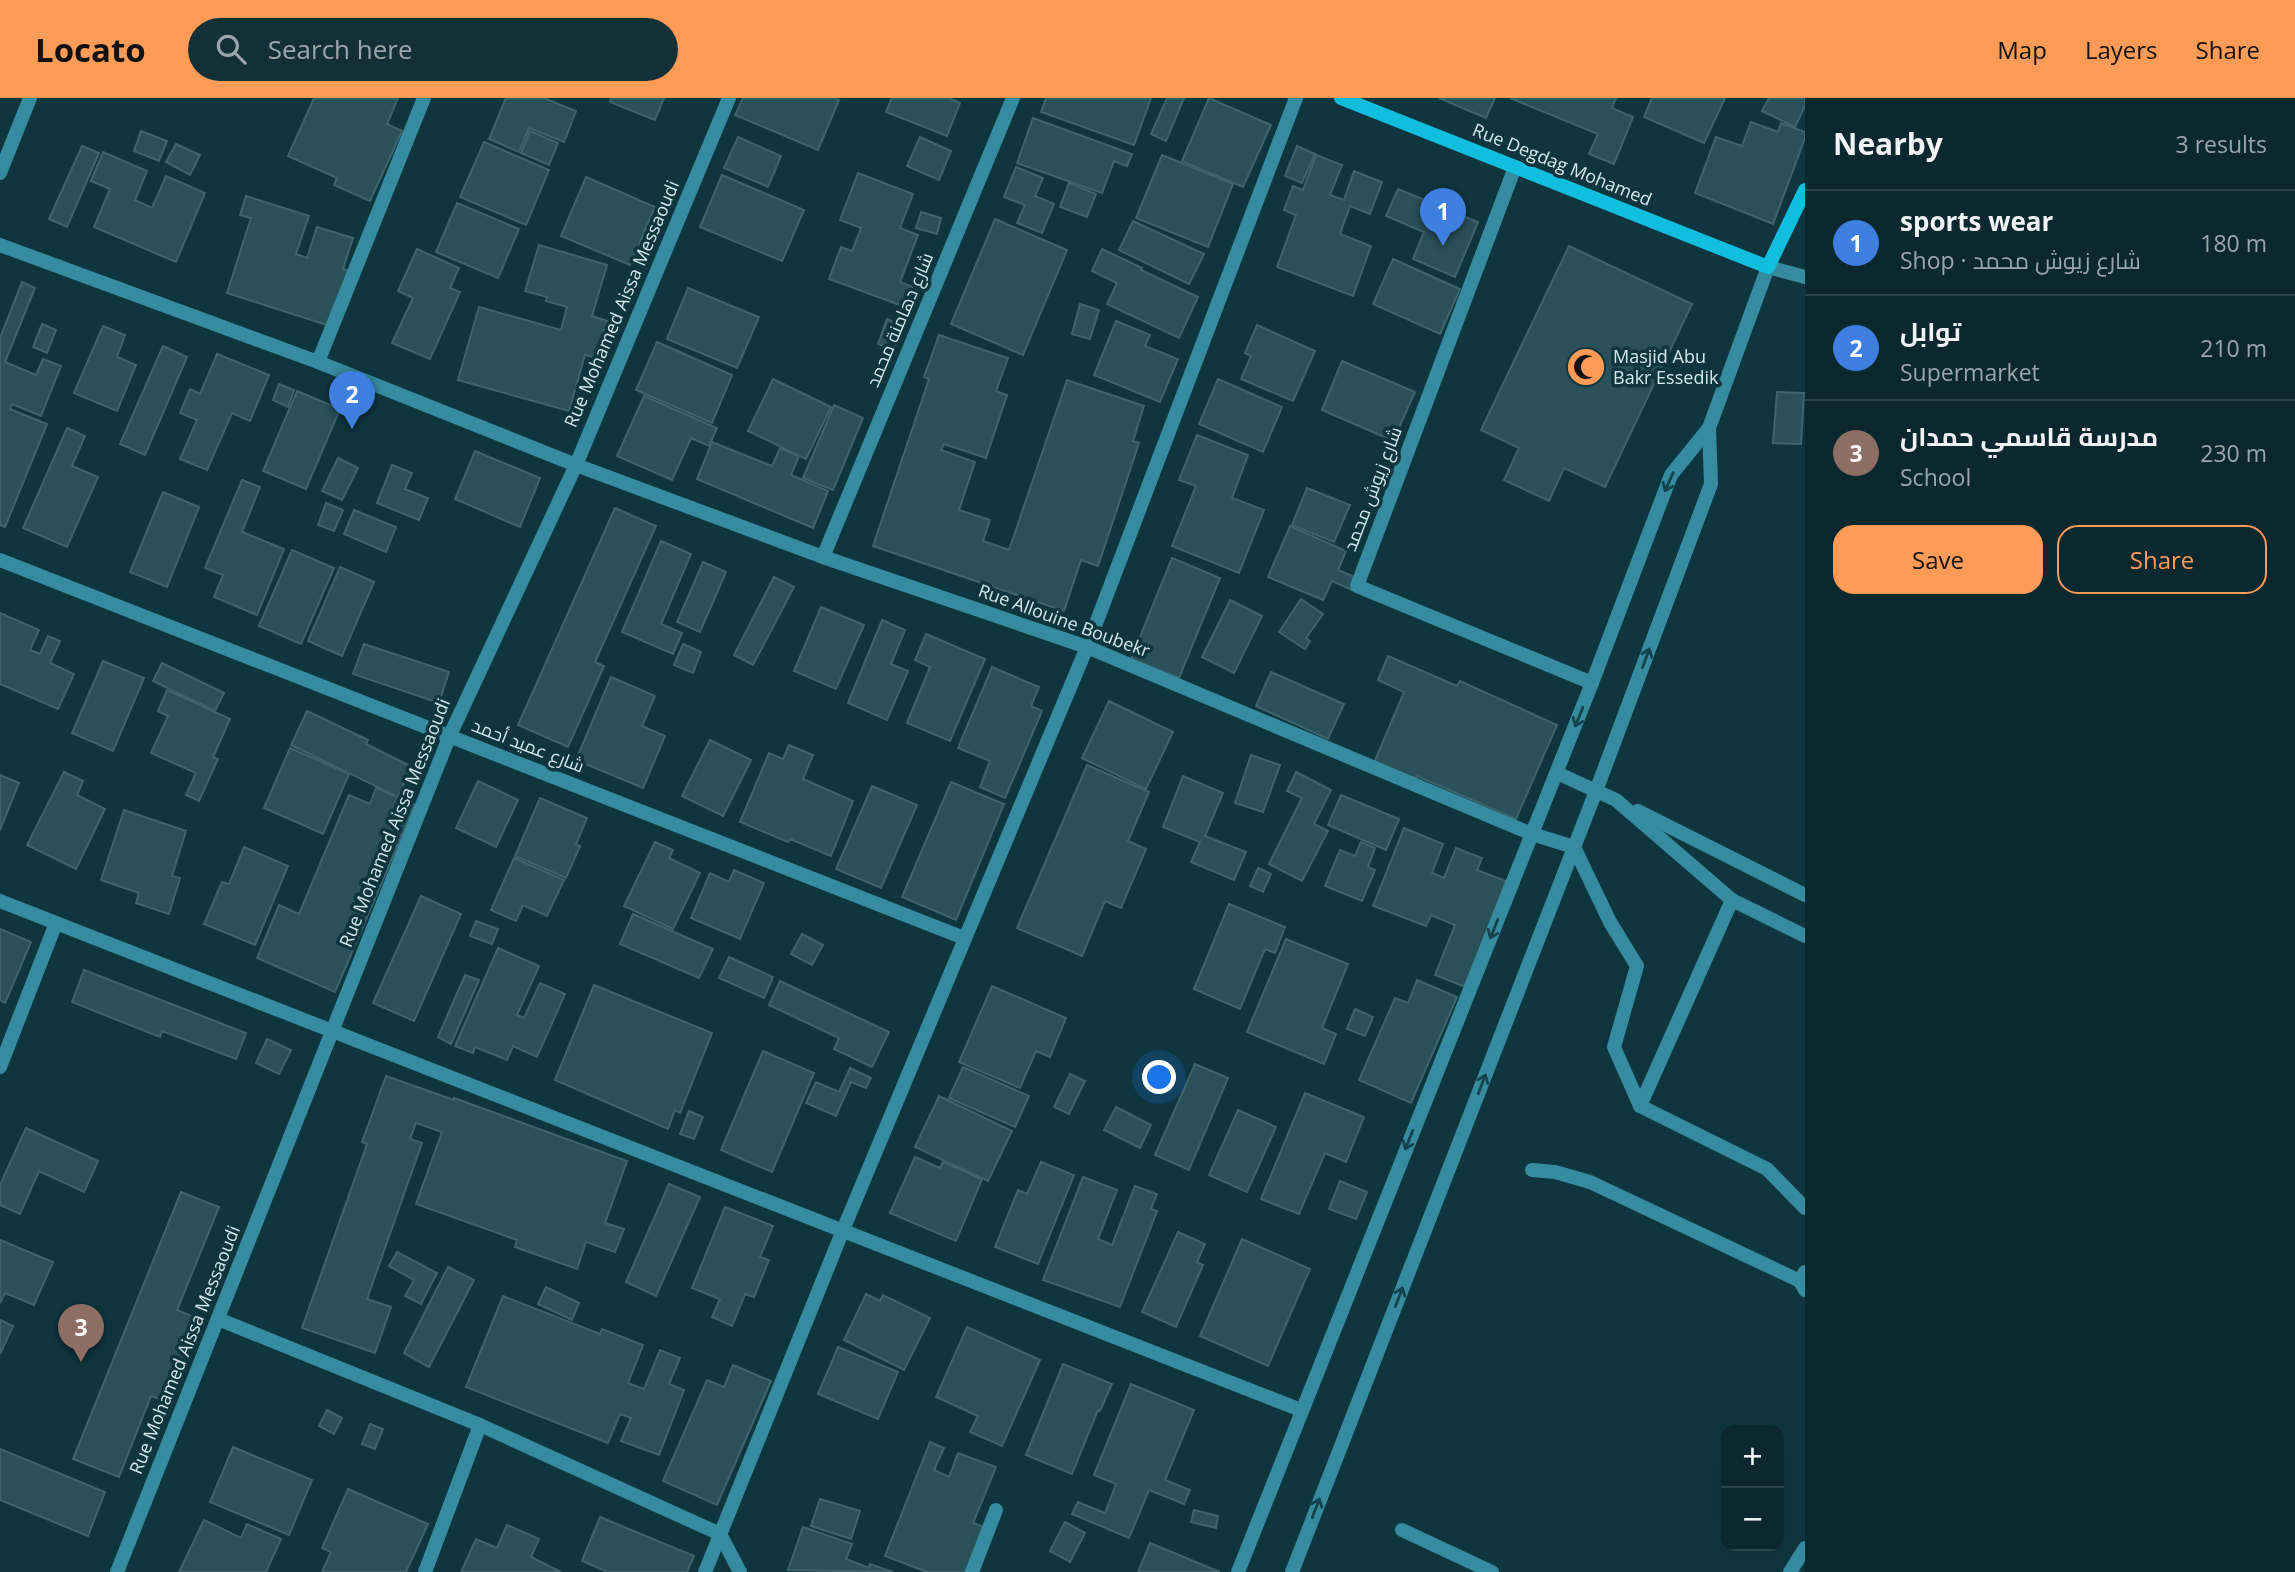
<!DOCTYPE html>
<meta charset="utf-8">
<style>
:root{--surface:#0b282f;--page:#143037;--text:#f1f3f6;--muted:#9aa6aa;--line:#2b444b;--accent:#fe9c57}
body{margin:0;font-family:"Open Sans",Cairo,sans-serif;background:var(--page);color:var(--text)}
.controls{position:absolute;right:21px;bottom:21px;display:grid;overflow:hidden;border-radius:14px;box-shadow:0 7px 28px #0002}
.controls button{width:63px;height:63px;display:grid;place-items:center;padding:0;border:0;border-bottom:2px solid var(--line);background:var(--surface);color:var(--text);font:35px sans-serif}
.you{position:absolute;left:1160px;top:980px;width:24px;height:24px;margin:-18px;border:5px solid #fff;border-radius:50%;background:#1a73e8;box-shadow:0 0 0 10px #1a73e833}
.badge{display:grid;place-items:center;width:46px;height:46px;border-radius:50%;background:var(--accent);color:#fff;font-size:23px;font-weight:700}
.pin{position:absolute;translate:-50% -58px;filter:drop-shadow(0 2px 4px #0008)}
.pin::after{content:'';position:absolute;top:37px;width:24px;height:21px;background:inherit;clip-path:polygon(0 0,100% 0,50% 100%)}
.list{margin:0;padding:0;list-style:none}
h2{display:flex;justify-content:space-between;align-items:center;height:91px;margin:0;padding:0 28px;font-size:30px}
h2 small{font-size:23px;font-weight:400;color:var(--muted)}
.list li{display:grid;grid-template-columns:46px 1fr auto;gap:21px;align-items:center;box-sizing:border-box;height:105px;padding:0 28px;border-top:2px solid var(--line)}
.list b{display:block;font-size:26px;white-space:nowrap}
.list p{margin:0;font-size:23px;white-space:nowrap;color:var(--muted)}
.list em{font-size:23px;font-style:normal;color:var(--muted)}
.actions{display:flex;gap:14px;padding:21px 28px}
.actions a{flex:1;padding:16px 0;border:2px solid var(--accent);border-radius:21px;text-align:center;font-size:24px;color:var(--accent)}
.actions .main{background:var(--accent);color:#111}
.icon{flex:none;width:38px;height:38px;fill:none;stroke:currentColor;stroke-width:2;stroke-linecap:round;stroke-linejoin:round}
.map{position:relative;flex:none;width:1805px;height:1474px;overflow:hidden}
header{display:flex;align-items:center;gap:42px;box-sizing:border-box;height:98px;padding:0 35px;background:var(--accent);color:#111}
header strong{font-size:33px}
nav{display:flex;gap:38px;margin-inline-start:auto;font-size:24px}
.search{width:490px;height:63px;background:var(--page);display:flex;align-items:center;gap:18px;box-sizing:border-box;padding:0 24px;border-radius:38px;color:var(--muted);font-size:26px}
main{display:flex}
aside{flex:1;background:var(--surface)}
.map>svg:first-child{display:block}
</style>
<header>
<strong>Locato</strong>
<div class="search"><svg class="icon" aria-label="search" viewBox="0 0 24 24"><circle cx="10" cy="10" r="6"/><path d="M15 15l6 6"/></svg>Search here</div>
<nav><a>Map</a><a>Layers</a><a>Share</a></nav>
</header>
<main>
<div class="map">
<svg width="1805" height="1474" viewBox="0 0 1805 1474">
<rect width="100%" height="100%" fill="#0f363f"/>
<g fill="#2a5059" stroke="#3e646d" stroke-width="2">
<polygon points="314,0 398,0 387,26 402,33 370,103 334,87 337,80 288,58"/>
<polygon points="506,0 544,0 576,13 564,44 529,30 519,54 489,41"/>
<polygon points="611,0 664,0 655,22 610,4"/>
<polygon points="743,0 834,0 839,2 818,52 735,17"/>
<polygon points="892,0 949,0 960,5 947,38 886,14"/>
<polygon points="1046,0 1151,0 1134,47 1041,14"/>
<polygon points="1167,0 1184,0 1166,43 1151,36"/>
<polygon points="1209,0 1271,27 1243,89 1182,63"/>
<polygon points="1439,0 1495,0 1486,20"/>
<polygon points="1510,0 1616,0 1612,10 1633,19 1614,66 1589,56 1598,36"/>
<polygon points="1652,0 1725,0 1704,45 1644,19"/>
<polygon points="1769,0 1805,0 1805,8 1795,29 1762,13"/>
<polygon points="1033,20 1132,56 1127,68 1114,63 1102,95 1017,65"/>
<polygon points="1751,24 1778,34 1781,25 1805,34 1805,40 1773,126 1695,95 1716,39 1742,48"/>
<polygon points="141,33 167,43 159,63 134,53"/>
<polygon points="530,33 558,45 549,67 521,55"/>
<polygon points="738,39 781,58 768,89 724,70"/>
<polygon points="920,39 951,53 939,82 907,68"/>
<polygon points="484,44 549,72 526,127 460,99"/>
<polygon points="176,46 200,57 190,77 166,64"/>
<polygon points="82,48 99,55 67,129 49,121"/>
<polygon points="1297,48 1315,56 1302,85 1285,78"/>
<polygon points="103,54 147,73 135,102 152,110 166,78 205,95 176,164 94,129 110,91 91,83"/>
<polygon points="1162,57 1233,86 1208,149 1136,120"/>
<polygon points="1316,57 1342,67 1330,97 1344,102 1354,73 1382,84 1370,116 1350,108 1340,136 1371,148 1353,198 1277,169 1296,117 1284,112 1293,88 1303,92"/>
<polygon points="1016,69 1043,80 1035,98 1054,106 1042,135 1017,125 1025,107 1004,99"/>
<polygon points="858,75 913,96 900,130 918,137 900,184 913,189 905,209 829,181 841,149 852,153 861,130 840,122"/>
<polygon points="722,77 804,112 782,163 700,129"/>
<polygon points="586,79 655,109 630,167 561,138"/>
<polygon points="1069,85 1096,96 1087,119 1060,109"/>
<polygon points="1398,91 1478,124 1455,179 1413,161 1424,134 1386,118"/>
<polygon points="246,98 309,118 296,156 307,160 317,129 353,140 343,171 348,172 330,228 227,195 251,120 240,117"/>
<polygon points="457,105 519,131 498,180 436,154"/>
<polygon points="921,114 941,120 937,136 916,130"/>
<polygon points="995,121 1067,152 1023,257 951,226"/>
<polygon points="1133,123 1204,156 1189,186 1119,152"/>
<polygon points="539,147 607,167 592,218 607,223 596,260 585,257 569,313 458,282 479,209 561,232 567,209 546,203 547,199 525,193"/>
<polygon points="1569,148 1692,206 1605,389 1564,370 1549,403 1504,382 1519,350 1481,332"/>
<polygon points="417,151 459,170 450,190 460,194 430,261 392,245 413,200 398,193"/>
<polygon points="1102,151 1142,170 1141,172 1198,199 1179,240 1107,206 1117,185 1092,173"/>
<polygon points="1393,161 1460,191 1440,236 1373,206"/>
<polygon points="22,184 35,190 5,264 36,277 43,261 61,268 41,318 12,306 10,311 47,326 5,429 0,427 0,240"/>
<polygon points="688,190 759,219 737,270 667,241"/>
<polygon points="1080,206 1099,212 1090,241 1072,236"/>
<polygon points="887,221 903,228 894,252 878,246"/>
<polygon points="1116,223 1150,237 1145,248 1178,261 1160,304 1094,277"/>
<polygon points="42,226 56,232 47,255 33,249"/>
<polygon points="1257,227 1315,253 1293,303 1241,281 1251,258 1245,255"/>
<polygon points="103,228 125,237 117,259 136,267 117,313 74,295"/>
<polygon points="939,237 1008,260 996,293 1007,297 986,360 944,346 941,352 975,364 959,412 990,422 983,443 1009,452 1067,282 1144,308 1133,343 1139,345 1098,468 1081,462 1064,513 873,448 929,281 924,279"/>
<polygon points="657,244 732,277 712,325 636,292"/>
<polygon points="163,248 187,259 145,357 120,346"/>
<polygon points="217,256 269,277 250,323 232,315 207,372 180,361 197,322 180,315 190,291 200,296"/>
<polygon points="1342,263 1415,294 1393,343 1322,312"/>
<polygon points="773,281 831,309 806,361 748,333"/>
<polygon points="1218,281 1282,309 1263,354 1199,326"/>
<polygon points="279,286 294,292 288,309 273,302"/>
<polygon points="297,293 340,311 306,391 263,373"/>
<polygon points="1777,294 1804,295 1801,346 1773,345"/>
<polygon points="644,298 717,330 709,348 691,340 672,382 617,358"/>
<polygon points="834,307 863,320 833,392 803,380"/>
<polygon points="67,330 85,338 72,368 98,379 67,449 23,430"/>
<polygon points="1197,337 1248,357 1232,400 1264,412 1239,475 1172,448 1196,388 1179,382"/>
<polygon points="712,344 772,368 780,350 799,358 791,377 828,393 813,430 697,381"/>
<polygon points="475,353 540,380 520,429 455,401"/>
<polygon points="338,360 358,370 342,402 322,393"/>
<polygon points="392,367 412,375 405,391 428,400 419,422 377,405"/>
<polygon points="242,382 260,389 242,434 284,451 257,517 214,499 223,477 205,470"/>
<polygon points="1307,390 1350,407 1334,444 1292,427"/>
<polygon points="163,394 199,409 167,489 130,474"/>
<polygon points="326,405 343,412 334,433 318,427"/>
<polygon points="615,410 656,428 595,564 604,568 568,649 518,627"/>
<polygon points="354,412 396,429 386,454 344,436"/>
<polygon points="1290,428 1346,453 1338,472 1357,480 1352,492 1332,483 1323,502 1268,479"/>
<polygon points="661,443 691,456 661,526 682,535 673,556 622,534"/>
<polygon points="292,452 334,470 301,546 259,528"/>
<polygon points="1172,460 1220,480 1179,580 1131,561"/>
<polygon points="703,464 726,474 700,534 677,524"/>
<polygon points="340,469 374,484 342,558 308,543"/>
<polygon points="774,479 794,489 753,567 734,557"/>
<polygon points="1301,501 1323,516 1306,540 1310,543 1305,551 1279,534"/>
<polygon points="1230,502 1262,518 1234,575 1202,559"/>
<polygon points="821,509 864,527 836,591 794,573"/>
<polygon points="0,515 39,532 30,552 40,556 48,538 60,543 50,565 74,576 58,611 0,586"/>
<polygon points="882,522 905,532 891,566 908,573 887,622 848,605"/>
<polygon points="926,536 985,561 950,643 907,625 930,569 915,562"/>
<polygon points="364,546 449,574 439,605 353,576"/>
<polygon points="683,546 701,554 693,575 674,567"/>
<polygon points="1388,558 1457,588 1460,583 1557,627 1516,721 1417,678 1415,682 1374,665 1404,594 1378,582"/>
<polygon points="103,563 144,580 113,653 72,635"/>
<polygon points="162,565 224,595 215,613 153,583"/>
<polygon points="992,569 1039,589 1031,608 1042,613 1005,700 980,689 990,663 958,650"/>
<polygon points="1271,574 1344,606 1328,641 1256,608"/>
<polygon points="611,579 655,598 642,628 665,638 643,690 576,662"/>
<polygon points="167,592 230,621 213,659 218,661 199,703 186,697 196,675 151,655 168,618 158,613"/>
<polygon points="1109,603 1173,634 1146,691 1082,660"/>
<polygon points="307,613 368,642 366,646 412,669 398,699 291,647"/>
<polygon points="710,642 751,662 723,718 682,698"/>
<polygon points="789,647 813,657 803,681 853,703 831,758 790,741 788,744 740,724 769,655 783,661"/>
<polygon points="290,650 349,676 323,736 264,710"/>
<polygon points="1251,657 1280,667 1263,714 1235,705"/>
<polygon points="1087,667 1149,694 1128,743 1146,751 1121,810 1105,803 1082,858 1017,830"/>
<polygon points="64,674 83,683 77,697 105,711 76,771 27,747"/>
<polygon points="1296,674 1331,692 1314,726 1328,733 1302,783 1269,766 1302,700 1287,693"/>
<polygon points="0,677 19,685 0,732"/>
<polygon points="1183,678 1223,695 1205,738 1246,754 1234,782 1191,764 1200,744 1163,729"/>
<polygon points="478,683 518,702 496,749 456,730"/>
<polygon points="951,684 1004,706 956,822 902,799"/>
<polygon points="872,688 917,707 881,790 836,771"/>
<polygon points="376,690 415,707 335,894 257,860 279,807 299,816 349,697 370,706"/>
<polygon points="1341,697 1399,721 1386,752 1328,727"/>
<polygon points="540,700 587,720 576,746 580,748 566,780 515,758"/>
<polygon points="124,712 186,733 172,778 180,780 169,816 136,805 139,795 101,782"/>
<polygon points="1404,730 1443,746 1432,775 1444,780 1456,750 1482,760 1477,772 1506,783 1465,889 1435,877 1455,827 1431,817 1426,828 1373,808"/>
<polygon points="655,744 673,752 669,760 700,775 673,831 624,808"/>
<polygon points="1361,744 1375,750 1368,769 1375,772 1362,803 1325,788 1340,752 1355,758"/>
<polygon points="244,749 288,768 255,847 204,826 222,784 229,786"/>
<polygon points="514,760 564,782 547,818 523,807 516,823 491,812"/>
<polygon points="1258,770 1271,776 1263,794 1250,788"/>
<polygon points="734,772 764,785 740,841 691,820 710,775 729,784"/>
<polygon points="421,798 461,816 414,923 373,905"/>
<polygon points="1229,806 1285,829 1275,855 1265,851 1240,911 1194,891"/>
<polygon points="633,816 713,851 699,880 620,846"/>
<polygon points="476,823 498,831 492,846 470,838"/>
<polygon points="0,831 31,844 5,905 0,902"/>
<polygon points="802,836 823,847 812,867 791,856"/>
<polygon points="1286,841 1348,866 1322,930 1336,936 1324,966 1247,934"/>
<polygon points="498,850 539,868 517,917 524,920 540,885 565,896 537,959 513,948 507,962 475,949 473,955 455,948"/>
<polygon points="729,859 773,879 764,900 719,880"/>
<polygon points="84,872 246,935 236,961 162,933 160,939 72,904"/>
<polygon points="465,877 479,882 451,946 438,939"/>
<polygon points="1417,882 1457,899 1411,1005 1359,982 1395,900 1408,905"/>
<polygon points="780,883 889,934 872,969 834,951 839,940 769,907"/>
<polygon points="594,887 712,935 680,1015 675,1012 668,1031 555,982"/>
<polygon points="992,888 1066,920 1050,959 1036,953 1020,990 959,964"/>
<polygon points="1355,911 1373,919 1365,938 1347,931"/>
<polygon points="267,941 291,952 279,976 256,965"/>
<polygon points="763,953 814,975 772,1074 721,1052"/>
<polygon points="1195,966 1228,980 1189,1072 1155,1057"/>
<polygon points="963,969 1029,998 1015,1029 949,1000"/>
<polygon points="850,970 871,980 866,990 851,984 836,1018 806,1005 816,984 839,994"/>
<polygon points="1070,976 1085,983 1069,1016 1054,1009"/>
<polygon points="386,978 454,1002 454,1000 627,1063 605,1125 624,1131 615,1154 586,1144 577,1171 515,1149 517,1142 416,1106 442,1034 416,1025 410,1041 422,1045 367,1201 391,1209 375,1255 302,1230 367,1046 362,1044"/>
<polygon points="1305,995 1364,1019 1346,1064 1325,1055 1299,1116 1261,1101"/>
<polygon points="939,998 1012,1033 988,1083 915,1049"/>
<polygon points="1116,1009 1151,1027 1140,1050 1104,1032"/>
<polygon points="1238,1012 1276,1029 1247,1094 1209,1077"/>
<polygon points="689,1013 703,1019 694,1041 680,1036"/>
<polygon points="26,1030 98,1063 84,1094 39,1073 20,1116 0,1107 0,1087"/>
<polygon points="915,1059 940,1070 943,1064 982,1081 956,1143 890,1115"/>
<polygon points="1041,1064 1074,1077 1038,1166 995,1149 1018,1092 1027,1096"/>
<polygon points="1083,1079 1117,1092 1098,1141 1112,1147 1135,1088 1157,1096 1151,1111 1157,1113 1120,1209 1043,1182"/>
<polygon points="1340,1083 1367,1094 1356,1121 1329,1111"/>
<polygon points="669,1086 700,1099 656,1198 626,1184"/>
<polygon points="181,1094 219,1109 177,1212 201,1222 168,1304 151,1298 119,1379 73,1361"/>
<polygon points="725,1109 773,1128 760,1159 769,1162 754,1199 745,1196 732,1228 712,1219 720,1201 692,1190"/>
<polygon points="1178,1134 1205,1146 1197,1164 1203,1167 1176,1229 1142,1214"/>
<polygon points="1242,1141 1310,1171 1268,1268 1200,1238"/>
<polygon points="0,1142 53,1164 34,1207 5,1195 0,1205"/>
<polygon points="397,1154 437,1175 421,1206 405,1198 414,1182 389,1168"/>
<polygon points="448,1169 474,1182 429,1269 404,1255"/>
<polygon points="546,1189 579,1205 572,1222 538,1206"/>
<polygon points="866,1196 880,1203 883,1197 930,1220 904,1272 844,1242"/>
<polygon points="503,1198 600,1236 602,1231 643,1247 628,1285 644,1291 660,1252 680,1260 669,1286 684,1292 659,1357 621,1343 631,1320 620,1316 608,1345 466,1289"/>
<polygon points="0,1222 13,1228 0,1256"/>
<polygon points="967,1229 1040,1262 1002,1348 970,1334 978,1318 936,1299"/>
<polygon points="838,1249 898,1274 878,1321 818,1296"/>
<polygon points="1063,1266 1112,1286 1100,1313 1098,1312 1072,1376 1026,1357"/>
<polygon points="733,1267 771,1283 717,1407 663,1383 707,1282 724,1289"/>
<polygon points="1131,1286 1194,1312 1165,1382 1190,1392 1184,1406 1149,1392 1129,1440 1072,1416 1078,1404 1105,1415 1116,1386 1094,1377"/>
<polygon points="327,1312 342,1320 334,1336 319,1328"/>
<polygon points="370,1326 383,1331 375,1351 362,1346"/>
<polygon points="930,1344 944,1350 934,1372 949,1379 958,1355 996,1369 973,1425 985,1429 967,1474 927,1474 885,1458"/>
<polygon points="233,1349 312,1382 289,1437 210,1404"/>
<polygon points="0,1351 105,1394 88,1438 0,1402"/>
<polygon points="348,1391 428,1426 406,1474 322,1474 331,1454 322,1450"/>
<polygon points="820,1401 860,1413 851,1441 811,1428"/>
<polygon points="1194,1412 1218,1418 1216,1430 1191,1424"/>
<polygon points="600,1419 694,1458 687,1474 608,1474 582,1463"/>
<polygon points="204,1422 241,1440 247,1426 281,1441 266,1474 179,1474"/>
<polygon points="1065,1424 1085,1435 1070,1464 1050,1453"/>
<polygon points="507,1427 539,1441 531,1459 561,1474 461,1474 476,1441 497,1450"/>
<polygon points="803,1429 852,1446 846,1461 869,1470 870,1466 893,1474 788,1472"/>
<polygon points="1150,1445 1220,1474 1138,1474"/>
</g>
<g fill="none" stroke-linecap="round" stroke-linejoin="round">
<g stroke="#368b9e" stroke-width="14">
<polyline points="1557,675 1616,702 1732,802 1805,838"/>
<polyline points="1638,713 1805,797"/>
<polyline points="1574,749 1610,824 1637,868 1614,949 1640,1008 1767,1071 1805,1110"/>
<polyline points="1640,1008 1732,802"/>
<polyline points="1532,1072 1555,1074 1590,1084 1800,1183"/>
<polyline points="1805,1174 1800,1183 1805,1192"/>
<polyline points="1402,1432 1492,1474"/>
<polyline points="1790,1474 1805,1450"/>
</g>
<g stroke="#368b9e" stroke-width="14">
<polyline points="1515,69 1357,488 1592,585"/>
<polyline points="0,75 30,0"/>
<polyline points="0,147 318,264 576,367 823,459 1087,549 1532,736 1574,749"/>
<polyline points="1768,169 1805,179"/>
<polyline points="318,264 424,0"/>
<polyline points="823,459 1013,0"/>
<polyline points="0,462 964,840"/>
<polyline points="0,803 1301,1312"/>
<polyline points="0,969 56,825"/>
<polyline points="218,1221 480,1327 720,1436 740,1474"/>
<polyline points="425,1474 480,1327"/>
<polyline points="705,1474 843,1132 1087,549 1296,0"/>
<polyline points="972,1474 996,1412"/>
</g>
<g stroke="#368b9e" stroke-width="14">
<polyline points="117,1474 450,637 576,367 729,0"/>
<polyline points="1238,1474 1592,585 1671,377 1709,330 1768,169"/>
<polyline points="1292,1474 1596,693 1711,386 1709,330"/>
</g>
<polyline stroke="#11bedd" stroke-width="14" points="1341,0 1768,169 1805,92"/>
</g>
<defs><path id="oneway-shaft" d="M-6 0H5M1.5-3L5.5 0L1.5 3" fill="none" stroke-width="1.6" stroke-linecap="round" stroke-linejoin="round" transform="scale(1.75)"/></defs>
<g stroke="#15434d">
<use href="#oneway-shaft" transform="translate(1669 384) rotate(114)"/>
<use href="#oneway-shaft" transform="translate(1646 560) rotate(-70)"/>
<use href="#oneway-shaft" transform="translate(1579 619) rotate(112)"/>
<use href="#oneway-shaft" transform="translate(1494 831) rotate(112)"/>
<use href="#oneway-shaft" transform="translate(1482 986) rotate(-69)"/>
<use href="#oneway-shaft" transform="translate(1409 1042) rotate(112)"/>
<use href="#oneway-shaft" transform="translate(1399 1199) rotate(-69)"/>
<use href="#oneway-shaft" transform="translate(1316 1410) rotate(-69)"/>
</g>
<defs>
<g id="mosque-disc" transform="scale(2.0125)"><circle r="9.5" fill="#fe9c57" stroke="#0f363f"/><path d="M3.5-4.9A6 6 0 1 0 3.5 4.9A5 5 0 1 1 3.5-4.9Z" fill="#111"/></g>
</defs>
<g fill-rule="evenodd">
<use href="#mosque-disc" x="1586" y="269"/>
</g>
<g text-anchor="middle" stroke-width="7" stroke-linejoin="round" paint-order="stroke">
<g font-size="18" fill="#d3e7ec" stroke="#0f363f">
<text transform="translate(1562 67) rotate(22)" y="6">Rue Degdag Mohamed</text>
<text transform="translate(622 206) rotate(-67)" y="6">Rue Mohamed Aissa Messaoudi</text>
<text transform="translate(900 222) rotate(-67)" y="6">شارع دهامنة محمد</text>
<text transform="translate(1373 391) rotate(-69)" y="6">شارع زيوش محمد</text>
<text transform="translate(1064 523) rotate(20)" y="6">Rue Allouine Boubekr</text>
<text transform="translate(528 648) rotate(21)" y="6">شارع عميد أحمد</text>
<text transform="translate(395 725) rotate(-68)" y="6">Rue Mohamed Aissa Messaoudi</text>
<text transform="translate(185 1252) rotate(-68)" y="6">Rue Mohamed Aissa Messaoudi</text>
</g>
<g font-size="18" fill="#d3e7ec" stroke="#0f363f" text-anchor="start">
<text x="1613" y="265">Masjid Abu<tspan x="1613" dy="21">Bakr Essedik</tspan></text>
</g>
</g>
</svg>
<div class="controls">
<button>+</button>
<button>−</button>
</div>
<div class="you"></div>
<div class="pin badge" style="left:1443px;top:148px;background:#3f7fe0">1</div>
<div class="pin badge" style="left:352px;top:331px;background:#3f7fe0">2</div>
<div class="pin badge" style="left:81px;top:1264px;background:#8d6e63">3</div>
</div>
<aside>
<h2>Nearby<small>3 results</small></h2>
<ul class="list">
<li><span class="badge" style="background:#3f7fe0">1</span><div><b>sports wear</b><p>Shop · شارع زيوش محمد</p></div><em>180 m</em></li>
<li><span class="badge" style="background:#3f7fe0">2</span><div><b>توابل</b><p>Supermarket</p></div><em>210 m</em></li>
<li><span class="badge" style="background:#8d6e63">3</span><div><b>مدرسة قاسمي حمدان</b><p>School</p></div><em>230 m</em></li>
</ul>
<div class="actions"><a class="main">Save</a><a>Share</a></div>
</aside>
</main>
